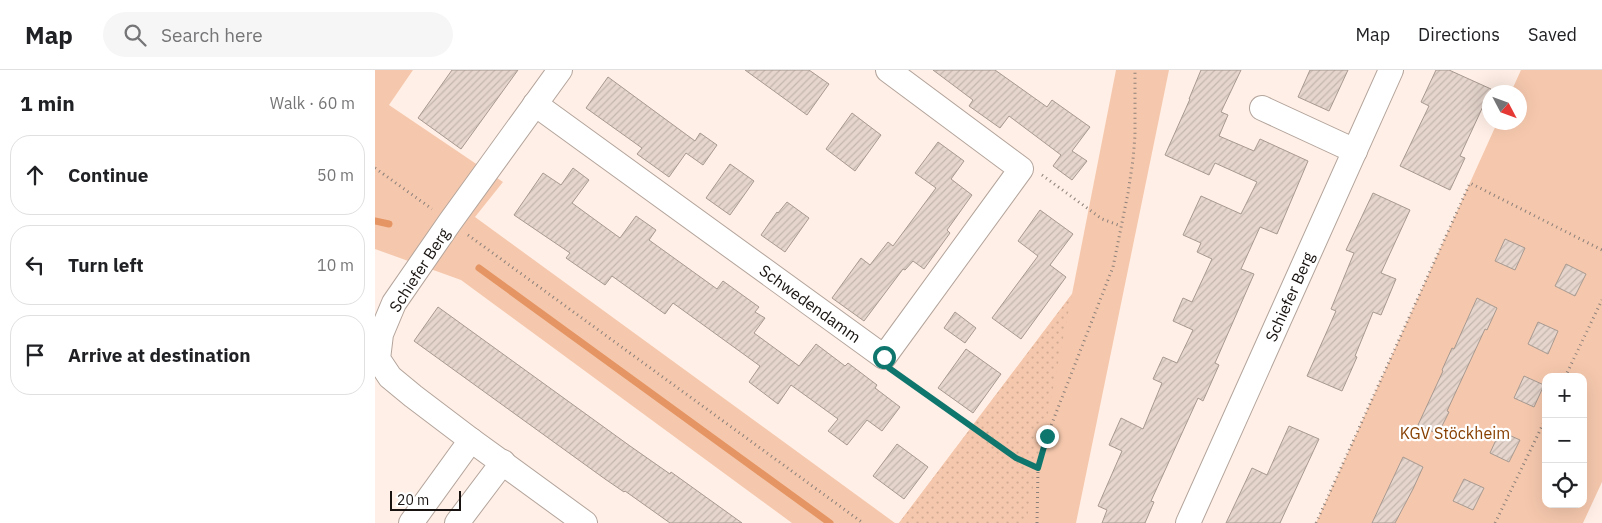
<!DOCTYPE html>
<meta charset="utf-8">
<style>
:root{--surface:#fff;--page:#f6f6f6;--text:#202124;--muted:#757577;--line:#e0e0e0}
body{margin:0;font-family:"IBM Plex Sans",sans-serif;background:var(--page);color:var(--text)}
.controls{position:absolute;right:15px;bottom:15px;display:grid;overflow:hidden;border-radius:10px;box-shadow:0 5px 20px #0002}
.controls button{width:45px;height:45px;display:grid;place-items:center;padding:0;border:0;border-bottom:1px solid var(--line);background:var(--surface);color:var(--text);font:25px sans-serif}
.compass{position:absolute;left:1107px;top:15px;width:45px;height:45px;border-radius:50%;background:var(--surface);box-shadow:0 5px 20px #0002;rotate:131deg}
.scale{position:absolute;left:15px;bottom:12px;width:71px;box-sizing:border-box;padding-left:5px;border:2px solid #181310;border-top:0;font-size:14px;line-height:18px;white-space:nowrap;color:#181310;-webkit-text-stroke:4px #fff;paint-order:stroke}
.stop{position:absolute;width:15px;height:15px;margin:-11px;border:4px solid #0f766e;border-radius:50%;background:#fff}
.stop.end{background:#0f766e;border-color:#fff;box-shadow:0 1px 5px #0008}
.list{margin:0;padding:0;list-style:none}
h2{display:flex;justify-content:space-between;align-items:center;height:65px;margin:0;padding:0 20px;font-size:21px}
h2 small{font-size:16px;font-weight:400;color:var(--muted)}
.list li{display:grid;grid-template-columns:32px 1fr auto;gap:15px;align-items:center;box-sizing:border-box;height:80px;margin:0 10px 10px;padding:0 10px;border:1px solid var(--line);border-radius:20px}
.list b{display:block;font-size:19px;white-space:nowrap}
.list em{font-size:16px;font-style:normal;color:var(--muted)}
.icon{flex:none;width:28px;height:28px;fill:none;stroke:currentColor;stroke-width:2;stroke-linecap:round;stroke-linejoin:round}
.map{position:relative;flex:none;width:1227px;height:453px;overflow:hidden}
header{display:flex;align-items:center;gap:30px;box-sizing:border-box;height:70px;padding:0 25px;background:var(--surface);border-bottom:1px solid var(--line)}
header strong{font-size:24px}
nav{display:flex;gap:28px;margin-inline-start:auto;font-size:18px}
.search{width:350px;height:45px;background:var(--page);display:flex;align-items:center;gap:12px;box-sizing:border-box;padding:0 18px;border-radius:28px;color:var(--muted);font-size:19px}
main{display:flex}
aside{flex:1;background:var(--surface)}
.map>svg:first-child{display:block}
</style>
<header>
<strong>Map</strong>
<div class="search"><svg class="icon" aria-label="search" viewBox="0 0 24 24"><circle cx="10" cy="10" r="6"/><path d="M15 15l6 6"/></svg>Search here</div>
<nav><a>Map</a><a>Directions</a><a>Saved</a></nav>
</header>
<main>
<aside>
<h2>1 min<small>Walk · 60 m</small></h2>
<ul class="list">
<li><svg class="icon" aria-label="ahead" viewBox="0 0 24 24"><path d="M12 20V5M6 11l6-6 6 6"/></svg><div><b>Continue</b></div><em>50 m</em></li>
<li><svg class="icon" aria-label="left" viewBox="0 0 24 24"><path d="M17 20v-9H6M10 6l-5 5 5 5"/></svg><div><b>Turn left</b></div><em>10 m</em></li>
<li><svg class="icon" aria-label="arrive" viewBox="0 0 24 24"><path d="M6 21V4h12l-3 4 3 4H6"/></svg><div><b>Arrive at destination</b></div></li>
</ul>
</aside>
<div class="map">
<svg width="1227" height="453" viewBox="0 0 1227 453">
<defs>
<pattern id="park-dots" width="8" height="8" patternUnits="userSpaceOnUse" patternTransform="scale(1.25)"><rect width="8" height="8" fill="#f5c8ad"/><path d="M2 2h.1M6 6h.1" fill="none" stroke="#d1ab94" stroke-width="1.8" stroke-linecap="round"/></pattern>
<pattern id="building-hatch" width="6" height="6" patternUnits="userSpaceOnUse" patternTransform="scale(1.25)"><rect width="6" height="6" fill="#e5d5cc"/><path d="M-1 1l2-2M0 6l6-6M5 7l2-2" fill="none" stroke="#c4b6ae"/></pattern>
</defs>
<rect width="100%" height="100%" fill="#ffefe6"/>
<g fill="#f5c8ad" fill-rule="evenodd">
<polygon points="0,0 38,0 14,35 128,112 100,147 520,453 417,453 86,210 0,179"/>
<polygon points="741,0 794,0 701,453 524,453 697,224"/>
<path d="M1146,0H1227V412L1208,453H941L1122,53L1144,52V22H1136ZM1171,307H1208V434H1171Z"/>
</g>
<polygon fill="url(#park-dots)" points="697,224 651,453 524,453"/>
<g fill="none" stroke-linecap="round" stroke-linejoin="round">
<g stroke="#e59563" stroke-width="7">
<polyline points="0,151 14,154"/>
<polyline points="104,198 455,453"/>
</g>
</g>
<g fill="url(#building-hatch)" stroke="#a79990">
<polygon points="77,0 143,0 86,79 43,48"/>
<polygon points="370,0 434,0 454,14 432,45"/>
<polygon points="558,0 620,0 672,37 677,30 715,57 697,81 712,91 697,110 678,96 686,85 634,46 625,58 594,36 598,30"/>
<polygon points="826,0 866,0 846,42 853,45 844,66 879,81 885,69 933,91 902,164 885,157 866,199 879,204 840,293 844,295 828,331 823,328 776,431 779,432 770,453 727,453 732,440 723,436 747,381 734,375 746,348 768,359 787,313 778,309 788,287 802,293 818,260 798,251 808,228 817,232 837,189 822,182 826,173 808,165 826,126 866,144 882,112 840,93 834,105 790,85 815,29 814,29"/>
<polygon points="935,0 973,0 954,41 923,27"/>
<polygon points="1061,0 1074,0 1116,19 1085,86 1090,88 1075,120 1025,96 1054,36 1046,32"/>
<polygon points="233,7 320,71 325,63 342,75 328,95 311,83 294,107 262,84 267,78 211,38"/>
<polygon points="477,43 506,65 480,101 451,79"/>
<polygon points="563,72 589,91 576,109 597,125 572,160 575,163 549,199 538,191 530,200 528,199 489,251 457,228 486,188 495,195 513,172 518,176 561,118 540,103"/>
<polygon points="355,94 379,111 355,145 331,128"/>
<polygon points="198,98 214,110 197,133 245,168 261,146 281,160 274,170 342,219 348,211 384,237 380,242 390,248 379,263 424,296 441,274 470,296 473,293 502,315 500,318 525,337 507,361 492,350 472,375 453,361 463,349 416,315 403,334 374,312 385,296 298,233 290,244 237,206 230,215 191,188 195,183 139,145 168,103 186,115"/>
<polygon points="998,123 1035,140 1006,203 1021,209 1006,245 998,242 980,286 982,287 967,321 932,306 961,241 956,239 979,183 971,180"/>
<polygon points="412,132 434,148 410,182 386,165 402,142 403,143"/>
<polygon points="665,140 698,164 675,195 691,207 646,269 617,248 663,186 643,171"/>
<polygon points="1130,169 1150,178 1140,200 1120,191"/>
<polygon points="1191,194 1211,204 1200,226 1180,216"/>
<polygon points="1102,228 1122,238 1112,260 1110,259 1072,341 1074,342 1063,364 1043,355 1068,301 1067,300 1077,278 1079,279"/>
<polygon points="63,237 255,376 295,404 296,402 367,453 295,453 250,421 249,422 230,409 39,271"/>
<polygon points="580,242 601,258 590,273 569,258"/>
<polygon points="1163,252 1183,261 1173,284 1153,274"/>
<polygon points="591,279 626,304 598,343 563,318"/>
<polygon points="1149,306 1169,315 1159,337 1139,328"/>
<polygon points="914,356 944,369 905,453 851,453 877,398 892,405"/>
<polygon points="1125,361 1145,370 1134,392 1115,383"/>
<polygon points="522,374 553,397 529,429 498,406"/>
<polygon points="1028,387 1048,397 1038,419 1020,453 997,453"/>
<polygon points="1089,409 1109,418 1098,440 1078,431"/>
</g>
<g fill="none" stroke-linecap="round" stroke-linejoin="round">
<g stroke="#b3a49b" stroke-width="26">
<g id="minor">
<polyline points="185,0 75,152 19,233 6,264 3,289 15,307 38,326 96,370 210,453"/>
<path id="s1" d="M160,34L509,287L646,99L513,0"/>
<polyline points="887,38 980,81"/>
<polyline points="36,453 96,370"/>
<polyline points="82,453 128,392"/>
<path id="s2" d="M813,453L1016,0"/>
</g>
</g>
<g stroke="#8a7f79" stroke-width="3" stroke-dasharray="1 4" stroke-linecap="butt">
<polyline points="0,98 57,139"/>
<polyline points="667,105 727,149 746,156"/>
<polyline points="93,165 488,453"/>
<polyline points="523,304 641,388 663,398"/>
<polyline points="1190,307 1227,230"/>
<polyline points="662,453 663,398 672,366 738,197 753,123 758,90 760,66 760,0"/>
<polyline points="941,453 1095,113 1227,180"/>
<polyline points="1120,453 1171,348"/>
</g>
<use href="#minor" stroke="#fff" stroke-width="24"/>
</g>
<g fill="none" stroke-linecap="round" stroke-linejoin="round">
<polyline stroke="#0f766e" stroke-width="6" points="509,287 514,298 641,388 663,398 672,366"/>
</g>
<g text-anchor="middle" stroke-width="4.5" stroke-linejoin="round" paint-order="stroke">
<g font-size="16" fill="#181310" stroke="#fff">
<text transform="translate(44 200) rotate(-57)" y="6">Schiefer Berg</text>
<text dy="6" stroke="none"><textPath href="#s2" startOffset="248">Schiefer Berg</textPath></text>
<text dy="6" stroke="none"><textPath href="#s1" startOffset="340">Schwedendamm</textPath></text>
</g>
<g font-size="16" fill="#873f00" stroke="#fff">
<text x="1080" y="369">KGV Stöckheim</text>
</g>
</g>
</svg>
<div class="controls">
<button>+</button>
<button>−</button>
<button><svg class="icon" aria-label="locate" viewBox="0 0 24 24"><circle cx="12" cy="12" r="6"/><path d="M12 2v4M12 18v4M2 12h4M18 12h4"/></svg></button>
</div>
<svg class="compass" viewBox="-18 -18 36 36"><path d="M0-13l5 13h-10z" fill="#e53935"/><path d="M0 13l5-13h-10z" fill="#757577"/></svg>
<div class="scale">20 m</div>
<div class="stop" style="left:509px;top:287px"></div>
<div class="stop end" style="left:672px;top:366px"></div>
</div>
</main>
